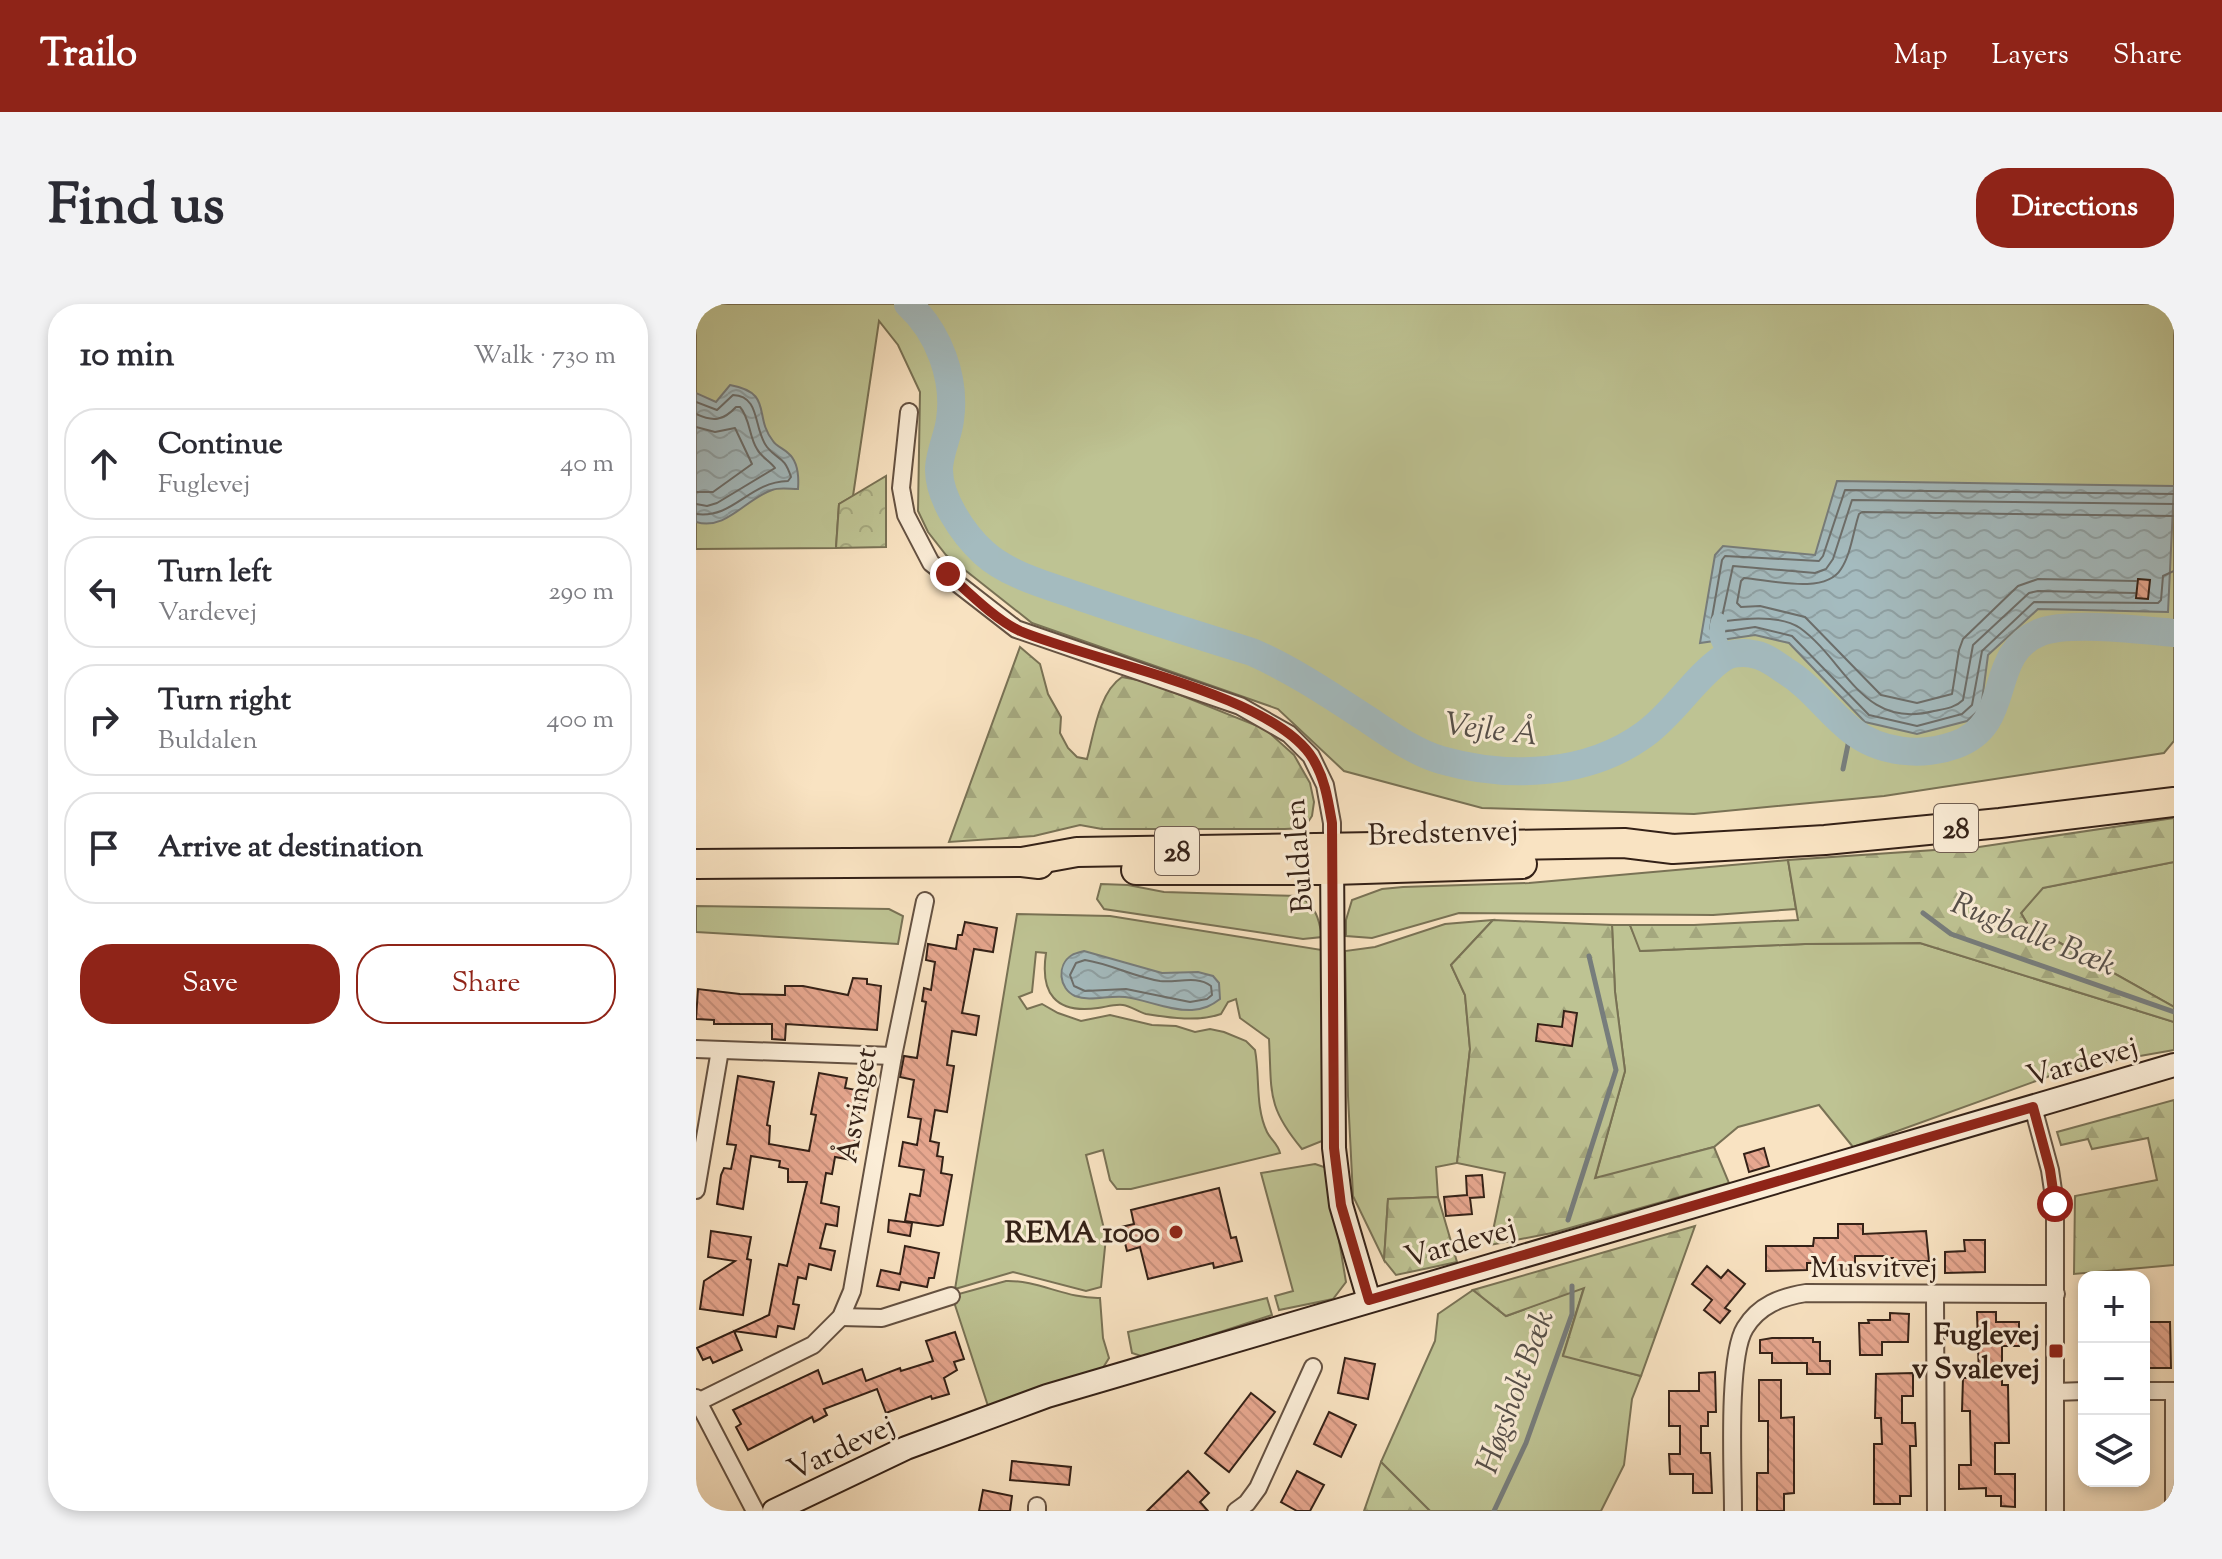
<!DOCTYPE html>
<meta charset="utf-8">
<style>
:root{--surface:#fff;--page:#f2f2f3;--text:#2b2b33;--muted:#7c7c81;--line:#e1e1e2;--accent:#8f2418}
body{margin:0;font-family:"Sorts Mill Goudy",serif;background:var(--page);color:var(--text)}
.controls{position:absolute;right:24px;bottom:24px;display:grid;overflow:hidden;border-radius:16px;box-shadow:0 4px 12px #0003}
.controls button{width:72px;height:72px;display:grid;place-items:center;padding:0;border:0;border-bottom:2px solid var(--line);background:var(--surface);color:var(--text);font:40px sans-serif}
.stop{position:absolute;width:24px;height:24px;margin:-18px;border:6px solid #8f2418;border-radius:50%;background:#fff}
.stop.end{background:#8f2418;border-color:#fff;box-shadow:0 2px 8px #0008}
.list{margin:0;padding:0;list-style:none}
h2{display:flex;justify-content:space-between;align-items:center;height:104px;margin:0;padding:0 32px;font-size:34px}
h2 small{font-size:26px;font-weight:400;color:var(--muted)}
.list li{display:grid;grid-template-columns:52px 1fr auto;gap:24px;align-items:center;box-sizing:border-box;height:112px;margin:0 16px 16px;padding:0 16px;border:2px solid var(--line);border-radius:32px}
.list b{display:block;font-size:30px;white-space:nowrap}
.list p{margin:0;font-size:26px;white-space:nowrap;color:var(--muted)}
.list em{font-size:26px;font-style:normal;color:var(--muted)}
.actions{display:flex;gap:16px;padding:24px 32px}
.actions a{flex:1;padding:18px 0;border:2px solid var(--accent);border-radius:32px;text-align:center;font-size:28px;color:var(--accent)}
.actions .main{background:var(--accent);color:#fff}
.icon{flex:none;width:44px;height:44px;fill:none;stroke:currentColor;stroke-width:2;stroke-linecap:round;stroke-linejoin:round}
.map{position:relative;flex:none;width:1478px;height:1207px;overflow:hidden;border-radius:32px}
header{display:flex;align-items:center;gap:48px;box-sizing:border-box;height:112px;padding:0 40px;background:var(--accent);color:#fff}
header strong{font-size:38px}
nav{display:flex;gap:44px;margin-inline-start:auto;font-size:28px}
.intro{display:flex;align-items:center;justify-content:space-between;box-sizing:border-box;height:192px;padding:0 48px}
h1{margin:0;font-size:56px}
.button{padding:20px 36px;border-radius:32px;background:var(--accent);color:#fff;font-size:28px;font-weight:700}
main{display:flex;gap:48px;padding:0 48px}
aside{flex:1;background:var(--surface);border-radius:32px;box-shadow:0 4px 12px #0003}
.map>svg:first-child{display:block}
</style>
<header>
<strong>Trailo</strong>
<nav><a>Map</a><a>Layers</a><a>Share</a></nav>
</header>
<div class="intro"><h1>Find us</h1><a class="button">Directions</a></div>
<main>
<aside>
<h2>10 min<small>Walk · 730 m</small></h2>
<ul class="list">
<li><svg class="icon" aria-label="ahead" viewBox="0 0 24 24"><path d="M12 20V5M6 11l6-6 6 6"/></svg><div><b>Continue</b><p>Fuglevej</p></div><em>40 m</em></li>
<li><svg class="icon" aria-label="left" viewBox="0 0 24 24"><path d="M17 20v-9H6M10 6l-5 5 5 5"/></svg><div><b>Turn left</b><p>Vardevej</p></div><em>290 m</em></li>
<li><svg class="icon" aria-label="right" viewBox="0 0 24 24"><path d="M7 20v-9h11M14 6l5 5-5 5"/></svg><div><b>Turn right</b><p>Buldalen</p></div><em>400 m</em></li>
<li><svg class="icon" aria-label="arrive" viewBox="0 0 24 24"><path d="M6 21V4h12l-3 4 3 4H6"/></svg><div><b>Arrive at destination</b></div></li>
</ul>
<div class="actions"><a class="main">Save</a><a>Share</a></div>
</aside>
<div class="map">
<svg width="1478" height="1207" viewBox="0 0 1478 1207">
<defs>
<pattern id="forest-firs" width="22" height="20" patternUnits="userSpaceOnUse" patternTransform="scale(2)"><rect width="22" height="20" fill="#bec393"/><path d="M5 1l3.5 6h-7zM16 11l3.5 6h-7z" fill="#a4a77e"/></pattern>
<pattern id="park-crowns" width="20" height="18" patternUnits="userSpaceOnUse" patternTransform="scale(2)"><rect width="20" height="18" fill="#bec393"/><path d="M2 6a3 3 0 1 1 6 0M12 15a3 3 0 1 1 6 0" fill="none" stroke="#a4a77e"/></pattern>
<pattern id="water-waves" width="16" height="10" patternUnits="userSpaceOnUse" patternTransform="scale(2)"><rect width="16" height="10" fill="#a4bbbf"/><path d="M0 5q4-4 8 0t8 0" fill="none" stroke="#8ea0a3"/></pattern>
<pattern id="building-back-hatch" width="6" height="6" patternUnits="userSpaceOnUse" patternTransform="scale(2)"><rect width="6" height="6" fill="#e7a78f"/><path d="M-1 5l2 2M0 0l6 6M5-1l2 2" fill="none" stroke="#c78f7b"/></pattern>
</defs>
<rect width="100%" height="100%" fill="#f9e3c2"/>
<filter id="stains"><feTurbulence type="fractalNoise" baseFrequency=".0025" numOctaves="4"/><feColorMatrix values="0 0 0 0 .2 0 0 0 0 .09 0 0 0 0 .02 0 0 0 .5 -.17"/></filter>
<radialGradient id="worn" r=".72"><stop offset=".6" stop-color="#630" stop-opacity="0"/><stop offset="1" stop-color="#630" stop-opacity=".3"/></radialGradient>
<g fill="#bec393" stroke="#797255" stroke-width="2">
<polygon points="0,0 1478,0 1478,437 1468,449 1188,492 998,510 786,504 648,467 582,405 336,319 250,251 232,228 222,207 224,88 202,41 183,17 157,192 143,200 140,244 0,245"/>
<polygon points="1092,556 1100,605 1017,611 763,609 676,634 650,632 650,616 656,596 686,585 707,583 833,579"/>
<polygon points="1478,558 1478,703 1332,621 1325,609 1346,584"/>
<path d="M405,580L432,581L468,588L603,592C620,603 623,614 626,633L607,635L408,605L401,595Z"/>
<polygon points="0,602 193,605 207,612 202,640 0,628"/>
<path d="M321,610L414,612L626,646L629,827L626,837L606,845C570,802 576,788 573,735L544,714L540,695L532,698L525,710C502,718 475,714 450,710C442,708 435,702 427,701C418,700 410,703 402,704C359,710 344,689 350,649L340,648L336,688L323,693L331,705L346,700L362,709L385,717L414,711L456,721L480,722L499,728L514,725L528,728L550,737L559,746C564,772 559,803 571,828C575,836 582,840 584,849L435,885H421L414,876L407,846L390,851L410,933L405,983L390,987L317,968L259,985Z"/>
<polygon points="797,616 755,661 769,691 774,745 761,859 740,863 742,893 692,895 688,956 657,892 652,792 649,647 679,643 749,620"/>
<polygon points="916,621 934,621 945,647 1109,640 1224,639 1478,718 1478,746 1376,764 1157,843 1123,801 1042,823 1018,843 899,875 929,767 919,688"/>
<polygon points="619,860 631,864 650,978 637,995 583,1006 579,992 597,987 565,869"/>
<path d="M310,977C342,976 371,995 404,994L407,1034L413,1054L405,1067L292,1102L258,998L259,991Z"/>
<polygon points="888,983 867,1051 945,1072 936,1095 928,1161 905,1207 734,1207 685,1158 739,1037 742,1010 777,986 810,1012"/>
<polygon points="571,994 576,1011 448,1053 436,1049 432,1028"/>
</g>
<g fill="url(#forest-firs)" stroke="#797255" stroke-width="2">
<path d="M324,343L344,360L352,390L365,413L364,429L372,444L381,453L391,455C398,429 403,388 426,373L452,378L569,425L598,451L614,479L618,498L616,512L608,524L589,525H406L384,521L338,532L253,538Z"/>
<polygon points="1478,514 1478,558 1347,584 1325,609 1332,621 1478,703 1478,718 1224,639 1109,640 944,647 934,621 998,621 1102,616 1092,556 1283,543"/>
<polygon points="797,616 916,621 919,688 929,767 899,874 1018,843 1033,879 856,929 794,941 809,869 761,859 774,745 769,691 755,661"/>
<polygon points="1478,796 1478,961 1378,970 1379,892 1461,876 1452,834 1396,845 1392,835 1365,841 1361,828"/>
<polygon points="742,893 761,958 700,971 688,956 692,895"/>
<polygon points="999,922 945,1072 867,1052 888,984 810,1012 777,986"/>
<polygon points="685,1158 734,1207 668,1207"/>
</g>
<polygon fill="url(#park-crowns)" stroke="#797255" stroke-width="2" points="190,172 190,243 140,244 143,200"/>
<g fill="url(#water-waves)" stroke="#777d7c" stroke-width="2">
<path d="M34,81C78,89 57,112 77,137C80,142 88,145 92,149C102,157 103,172 102,185C94,185 83,183 76,186C49,195 30,227 0,218V89L20,98Z"/>
<polygon points="1141,177 1478,182 1472,308 1342,305 1292,351 1285,404 1271,417 1221,430 1169,418 1093,339 1059,331 1004,339 1019,251 1027,242 1119,251"/>
<path d="M388,647L466,669L502,668L517,672L523,679L524,695C515,702 508,705 496,706C474,707 451,696 429,693C413,691 394,698 379,692C363,685 360,661 376,651C379,649 384,648 388,647Z"/>
</g>
<g fill="none" stroke-linecap="round" stroke-linejoin="round">
<g stroke="#6c6e6b" stroke-width="2">
<path d="M0,98L21,106L37,91C65,92 57,125 71,143C82,157 88,151 95,173L92,177C52,178 38,215 0,210"/>
<path d="M0,110C17,118 27,117 40,103H44C54,114 53,133 61,145C65,153 74,157 79,164L21,199L11,202L0,200"/>
<polyline points="0,123 19,128 39,124 56,160 17,188 0,188"/>
<polyline points="1478,190 1149,186 1127,252 1123,257 1029,252 1026,256 1014,325 1018,329 1059,323 1096,332 1173,411 1221,422 1266,410 1276,401 1286,347 1338,298 1462,299 1465,296 1467,272 1478,267"/>
<path d="M1440,277L1342,275L1322,282L1267,335L1263,346L1256,390L1221,399L1185,391L1109,313L1064,302L1045,303L1041,299L1045,277L1048,274C1074,276 1129,291 1145,265C1155,250 1157,228 1163,210L1166,208L1478,212"/>
<path d="M1439,289L1342,287L1333,289L1277,341L1267,396C1259,404 1248,405 1238,407C1166,426 1150,357 1104,324C1085,311 1051,314 1030,317L1026,313L1037,262L1119,269L1130,265L1137,255L1156,196L1478,200"/>
<path d="M389,656C415,660 438,673 464,677C481,679 501,671 515,682L516,691L511,695L494,698L430,685L389,687L378,682L374,671L380,659Z"/>
</g>
<g stroke="#777d7c" stroke-width="5">
<polyline points="1147,465 1155,426"/>
<polyline points="1227,609 1255,630 1478,708"/>
<polyline points="872,916 920,766 893,652"/>
<polyline points="798,1207 830,1139 876,1010 876,982"/>
</g>
<path stroke="#a4bbbf" stroke-width="16" d="M1023,317C1018,332 1023,341 1034,351"/>
<path stroke="#a4bbbf" stroke-width="28" d="M212,0C243,28 260,75 254,116C252,132 244,147 243,164C242,193 267,230 288,249C312,271 351,281 382,292C440,312 498,330 556,348C597,366 634,391 671,415C695,431 718,448 745,456C812,475 892,472 949,430C978,409 999,373 1027,354C1034,349 1048,348 1056,350C1068,351 1078,359 1088,366C1115,382 1131,407 1155,426C1184,449 1225,453 1259,441C1320,420 1288,350 1345,328C1374,317 1446,326 1478,329"/>
</g>
<g fill="url(#building-back-hatch)" stroke="#342117" stroke-width="2">
<polygon points="1442,275 1454,276 1452,295 1440,294"/>
<polygon points="269,618 301,624 297,648 278,645 266,709 283,712 280,731 256,727 251,761 258,762 251,808 239,806 234,837 243,839 241,852 247,853 245,869 256,871 247,921 242,922 209,917 214,890 224,892 228,866 203,862 207,838 221,841 225,815 212,813 218,776 204,773 208,752 221,754 230,698 226,697 228,684 235,686 239,658 230,656 232,640 260,645 262,631 266,631"/>
<polygon points="157,674 171,675 171,680 185,682 181,726 90,720 89,736 76,735 76,720 18,720 18,716 0,715 2,685 44,690 89,691 89,682 107,682 152,691"/>
<polygon points="868,707 881,709 876,742 840,737 842,720 866,723"/>
<polygon points="123,769 151,774 149,784 166,787 156,856 139,853 136,870 130,869 125,899 143,903 141,922 130,920 124,944 139,947 135,966 113,960 110,975 102,973 97,1000 103,1001 98,1025 82,1022 80,1033 38,1027 46,1046 17,1059 14,1053 7,1056 1,1044 73,1011 83,960 91,962 111,878 92,878 92,865 83,863 84,857 55,852 47,905 21,900 25,871 28,864 35,865 40,841 31,840 42,772 78,778 71,821 74,822 73,840 113,847 120,811 115,810"/>
<polygon points="1068,844 1073,862 1053,868 1048,850"/>
<polygon points="786,871 788,893 774,894 776,910 750,912 748,893 771,891 770,872"/>
<polygon points="523,884 535,934 540,933 546,957 518,964 517,959 452,975 444,943 431,947 425,923 438,920 435,906"/>
<polygon points="193,916 216,919 214,932 192,928"/>
<polygon points="1142,920 1167,920 1167,930 1230,927 1233,957 1197,957 1197,954 1191,954 1191,952 1159,952 1159,966 1136,965 1136,959 1111,959 1111,966 1070,967 1070,942 1117,942 1118,934 1142,934"/>
<polygon points="15,927 55,933 51,955 55,956 47,1011 4,1005 8,977 39,957 12,953"/>
<polygon points="1268,936 1289,936 1289,968 1249,969 1249,948 1269,947"/>
<polygon points="209,942 243,949 238,974 233,974 231,983 205,978 203,986 181,982 185,966 204,970"/>
<polygon points="1011,962 1025,974 1032,966 1049,980 1029,1004 1034,1007 1024,1019 1008,1006 1016,996 996,980"/>
<polygon points="1281,1008 1300,1008 1300,1018 1323,1018 1323,1042 1306,1042 1306,1081 1312,1081 1313,1139 1299,1139 1299,1170 1319,1170 1319,1203 1305,1202 1305,1192 1290,1192 1290,1184 1263,1185 1263,1161 1275,1161 1274,1107 1266,1107 1267,1074 1283,1074"/>
<polygon points="1194,1009 1213,1010 1212,1038 1186,1038 1186,1051 1164,1051 1163,1019 1173,1019 1172,1016 1194,1016"/>
<polygon points="1448,1018 1474,1018 1475,1064 1448,1064"/>
<polygon points="259,1028 268,1055 258,1058 261,1066 248,1074 253,1090 236,1095 235,1092 190,1109 181,1085 128,1105 131,1111 118,1118 116,1113 52,1146 40,1123 45,1120 37,1106 122,1066 127,1080 166,1065 170,1077 204,1064 205,1067 237,1057 230,1037"/>
<polygon points="1076,1034 1117,1034 1117,1038 1124,1038 1124,1057 1134,1057 1134,1070 1111,1070 1111,1059 1076,1059 1076,1049 1064,1049 1064,1036"/>
<polygon points="649,1054 679,1060 672,1095 642,1089"/>
<polygon points="1019,1068 1020,1108 1012,1108 1012,1122 1005,1122 1005,1149 1014,1149 1016,1189 997,1189 997,1170 974,1170 973,1150 984,1150 984,1122 973,1122 973,1087 1003,1087 1003,1069"/>
<polygon points="1217,1069 1217,1092 1206,1092 1206,1119 1219,1119 1220,1142 1214,1142 1215,1192 1204,1192 1204,1200 1178,1200 1178,1140 1186,1140 1185,1114 1179,1114 1180,1070"/>
<polygon points="1063,1076 1085,1076 1085,1114 1098,1113 1098,1189 1088,1190 1088,1207 1061,1207 1061,1169 1072,1169 1072,1117 1063,1117"/>
<polygon points="555,1089 579,1108 533,1168 509,1149"/>
<polygon points="633,1108 660,1121 645,1153 618,1140"/>
<polygon points="316,1157 375,1163 373,1181 314,1176"/>
<polygon points="492,1167 513,1189 504,1198 512,1207 451,1207"/>
<polygon points="601,1167 628,1181 614,1207 601,1207 585,1198"/>
<polygon points="287,1186 316,1192 314,1207 283,1207"/>
</g>
<g fill="none" stroke-linecap="round" stroke-linejoin="round">
<g stroke="#655242" stroke-width="20">
<g id="street">
<polyline points="213,108 205,184 210,211 235,259 320,325 544,402 593,430 615,452 629,481 636,519 636,544"/>
<polyline points="0,745 197,752"/>
<polyline points="1337,803 1354,866 1359,900 1359,1207"/>
<polyline points="0,886 24,746"/>
<polyline points="1239,991 1240,1207"/>
<polyline points="145,1013 186,1014 255,992"/>
<polyline points="1448,1087 1478,1087"/>
<polyline points="1359,1088 1388,1087"/>
<polyline points="0,1094 59,1207"/>
<polyline points="0,1099 117,1041 145,1013 156,987 197,752 229,597"/>
<polyline points="341,1207 341,1202"/>
<polyline points="540,1207 551,1199 562,1184 617,1063"/>
<path d="M1037,1207C1037,1168 1031,1053 1049,1024C1063,1001 1085,993 1110,989L1360,990"/>
<polyline points="1478,1207 1478,1087"/>
</g>
</g>
<g stroke="#342117" stroke-width="26">
<g id="secondary">
<polyline points="636,550 638,844 645,901 673,996"/>
<polyline points="78,1207 210,1144 351,1092 1478,761"/>
</g>
</g>
<g stroke="#342117" stroke-width="32">
<g id="highway">
<polyline points="326,558 381,548 928,539 977,545 1129,536 1304,519 1478,498"/>
<polyline points="0,560 326,558 343,560"/>
<polyline points="440,566 637,566 826,560"/>
</g>
</g>
<use href="#street" stroke="#fbedd7" stroke-width="16"/>
<use href="#secondary" stroke="#fbedd7" stroke-width="22"/>
<use href="#highway" stroke="#f9e3c2" stroke-width="28"/>
</g>
<g fill="none" stroke-linecap="round" stroke-linejoin="round">
<path stroke="#8f2418" stroke-width="10" d="M252,270C272,288 300,316 324,327C395,357 578,390 617,455C629,475 632,496 636,519L638,844L645,901L673,996L1337,803L1354,866L1359,900"/>
</g>
<g fill="#8f2418" stroke="#fbedd7" stroke-width="3">
<circle cx="480" cy="928" r="8"/>
<rect x="1352" y="1039" width="16" height="16" rx="4"/>
</g>
<g text-anchor="middle" stroke-width="6" stroke-linejoin="round" paint-order="stroke">
<g fill="#fbedd7" stroke="#705e51" stroke-width="2">
<rect x="1238" y="500" width="44" height="48" rx="6"/>
<rect x="459" y="523" width="44" height="48" rx="6"/>
</g>
<g font-size="28" font-weight="bold" fill="#342117">
<text x="1260" y="534">28</text>
<text x="481" y="557">28</text>
</g>
<g font-size="30" fill="#342117" stroke="#fbedd7">
<text transform="translate(747 528) rotate(-2)" y="10">Bredstenvej</text>
<text transform="translate(602 552) rotate(-94)" y="10">Buldalen</text>
<text transform="translate(1386 757) rotate(-16)" y="10">Vardevej</text>
<text transform="translate(160 801) rotate(-80)" y="10">Åsvinget</text>
<text transform="translate(764 938) rotate(-16)" y="10">Vardevej</text>
<text x="1178" y="973">Musvitvej</text>
<text transform="translate(145 1143) rotate(-25)" y="10">Vardevej</text>
</g>
<g font-size="30" font-weight="bold" fill="#342117" stroke="#fbedd7" text-anchor="end">
<text x="464" y="938">REMA 1000</text>
<text x="1344" y="1040">Fuglevej<tspan x="1344" dy="34">v Svalevej</tspan></text>
</g>
<g font-size="32" font-style="italic" fill="#564f49" stroke="#fbedd7">
<text transform="translate(795 424) rotate(7)" y="11">Vejle Å</text>
<text transform="translate(1338 629) rotate(22)" y="11">Rugballe Bæk</text>
<text transform="translate(818 1087) rotate(-70)" y="11">Høgsholt Bæk</text>
</g>
</g>
<rect width="100%" height="100%" filter="url(#stains)"/>
<rect width="100%" height="100%" fill="url(#worn)"/>
</svg>
<div class="controls">
<button>+</button>
<button>−</button>
<button><svg class="icon" aria-label="layers" viewBox="0 0 24 24"><path d="M12 4l9 5-9 5-9-5zM3 14l9 5 9-5"/></svg></button>
</div>
<div class="stop" style="left:1359px;top:900px"></div>
<div class="stop end" style="left:252px;top:270px"></div>
</div>
</main>
